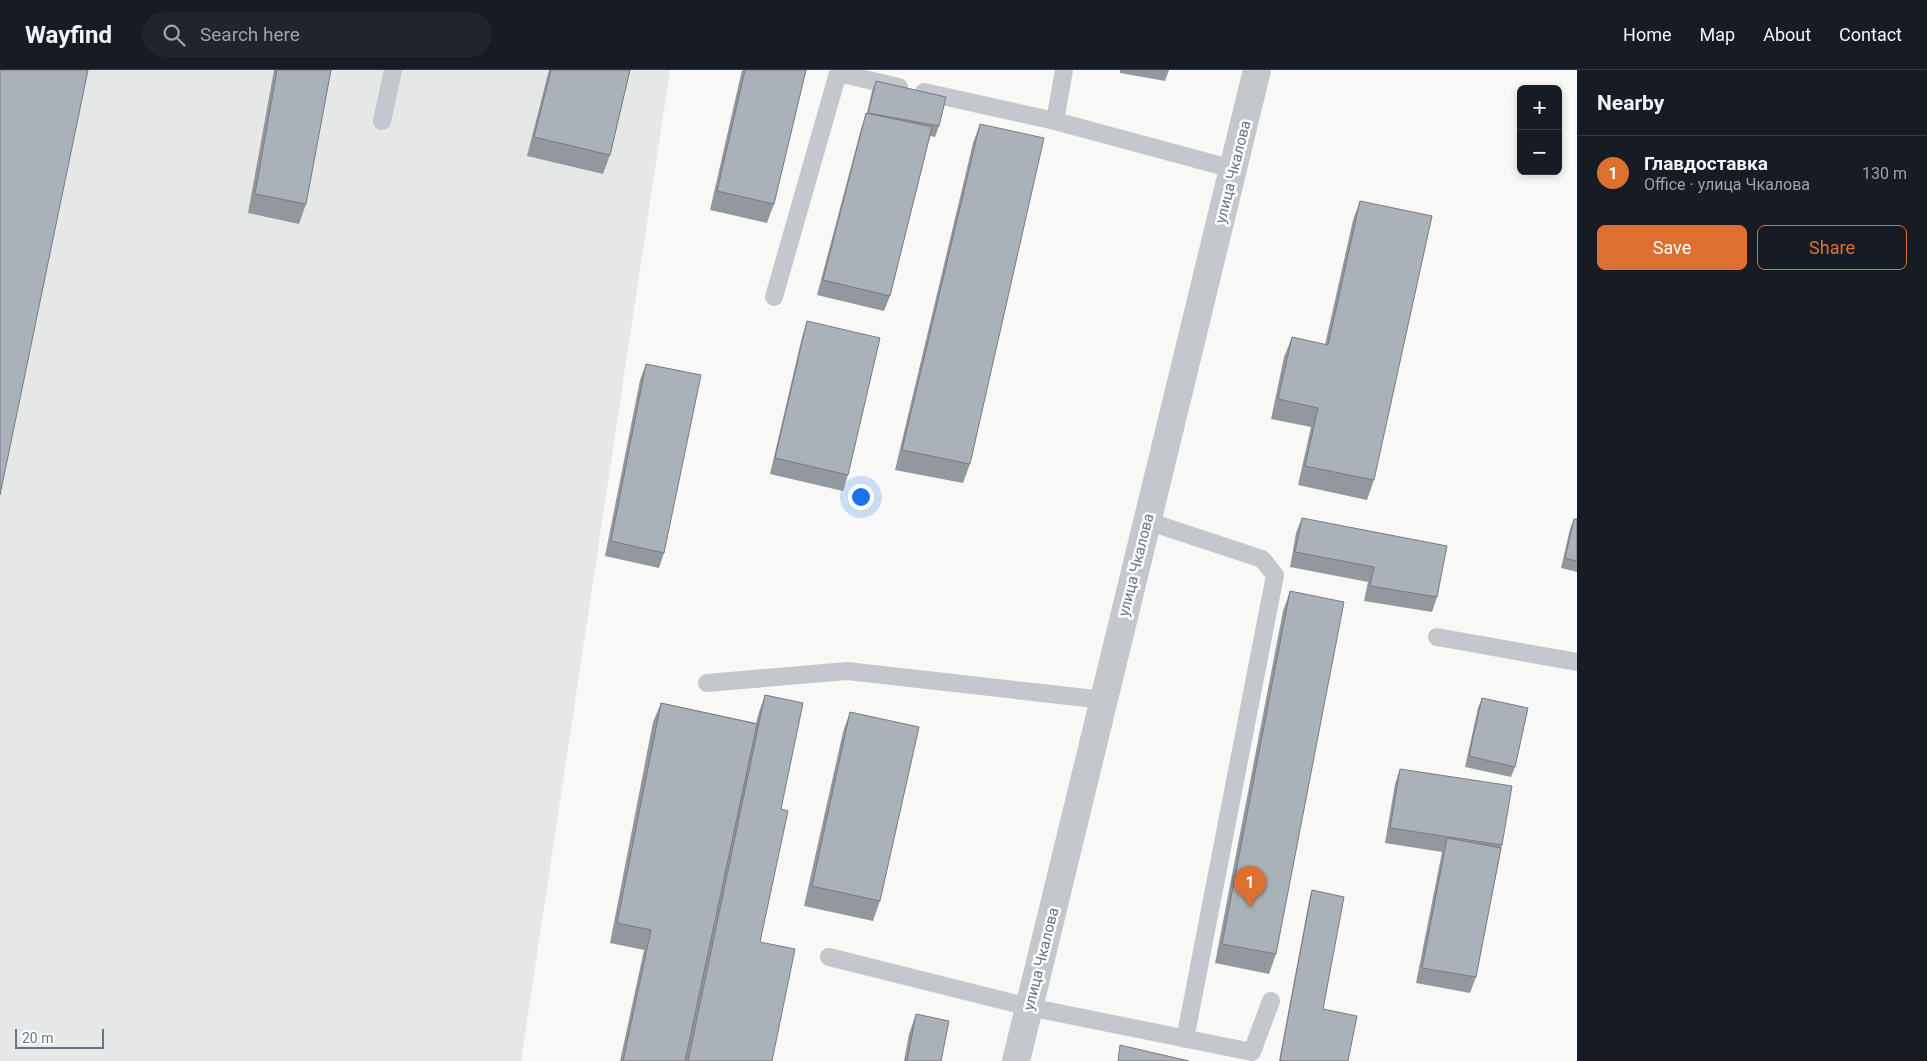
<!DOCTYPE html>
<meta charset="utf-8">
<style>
:root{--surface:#171b24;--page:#20242c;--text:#f1f3f6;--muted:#9ea1a6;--line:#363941;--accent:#dd6f31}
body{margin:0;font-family:Roboto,sans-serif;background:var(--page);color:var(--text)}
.controls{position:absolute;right:15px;top:15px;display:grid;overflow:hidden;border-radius:8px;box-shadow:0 2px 8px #0003}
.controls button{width:45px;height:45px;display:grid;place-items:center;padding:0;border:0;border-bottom:1px solid var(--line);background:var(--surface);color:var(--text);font:25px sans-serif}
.scale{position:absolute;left:15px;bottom:12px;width:89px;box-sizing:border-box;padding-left:5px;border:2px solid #687586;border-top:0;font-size:14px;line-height:18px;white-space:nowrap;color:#687586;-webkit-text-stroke:4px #fff;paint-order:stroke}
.you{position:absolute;left:860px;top:426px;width:18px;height:18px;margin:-12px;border:4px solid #fff;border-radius:50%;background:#1a73e8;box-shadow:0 0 0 8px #1a73e833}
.badge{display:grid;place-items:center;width:32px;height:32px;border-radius:50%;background:var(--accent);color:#fff;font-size:16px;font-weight:700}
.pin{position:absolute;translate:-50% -41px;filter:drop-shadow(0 1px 2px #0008)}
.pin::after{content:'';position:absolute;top:26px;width:18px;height:15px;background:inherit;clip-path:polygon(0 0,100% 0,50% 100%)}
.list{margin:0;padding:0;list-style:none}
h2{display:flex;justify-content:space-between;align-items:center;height:65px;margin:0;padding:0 20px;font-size:21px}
h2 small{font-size:16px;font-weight:400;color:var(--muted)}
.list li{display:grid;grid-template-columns:32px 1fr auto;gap:15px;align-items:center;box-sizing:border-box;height:75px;padding:0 20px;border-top:1px solid var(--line)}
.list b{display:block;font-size:19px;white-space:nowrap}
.list p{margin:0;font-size:16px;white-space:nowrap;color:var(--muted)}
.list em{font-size:16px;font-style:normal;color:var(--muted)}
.actions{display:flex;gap:10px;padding:15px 20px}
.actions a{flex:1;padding:11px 0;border:1px solid var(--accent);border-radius:8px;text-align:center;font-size:18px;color:var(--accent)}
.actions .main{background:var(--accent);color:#fff}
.icon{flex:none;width:28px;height:28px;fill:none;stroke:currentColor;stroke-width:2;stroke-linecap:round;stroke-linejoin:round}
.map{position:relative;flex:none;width:1577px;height:991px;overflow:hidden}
header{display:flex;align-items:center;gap:30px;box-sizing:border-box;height:70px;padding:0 25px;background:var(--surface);border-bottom:1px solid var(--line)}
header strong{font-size:24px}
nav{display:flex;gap:28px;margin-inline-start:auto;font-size:18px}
.search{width:350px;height:45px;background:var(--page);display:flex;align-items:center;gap:12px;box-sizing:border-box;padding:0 18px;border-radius:28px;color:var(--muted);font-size:19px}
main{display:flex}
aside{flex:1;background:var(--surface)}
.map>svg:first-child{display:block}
</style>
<header>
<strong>Wayfind</strong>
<div class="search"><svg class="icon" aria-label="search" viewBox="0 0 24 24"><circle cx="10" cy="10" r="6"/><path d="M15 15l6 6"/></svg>Search here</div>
<nav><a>Home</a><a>Map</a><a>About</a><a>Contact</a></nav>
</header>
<main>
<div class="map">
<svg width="1577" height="991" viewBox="0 0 1577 991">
<rect width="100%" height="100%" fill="#f8f8f6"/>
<polygon fill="#e6e7e7" points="0,0 670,0 521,991 0,991"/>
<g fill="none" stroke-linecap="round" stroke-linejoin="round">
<g stroke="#c4c7cb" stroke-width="18">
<polyline points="1064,0 1055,51 1233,99"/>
<polyline points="924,22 1055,51"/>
<polyline points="382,51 393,0"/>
<polyline points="774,227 838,3 899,17"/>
<polyline points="1147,451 1262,489 1275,505 1185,969"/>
<polyline points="1437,567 1577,592"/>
<polyline points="707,613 847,601 1104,630"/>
<polyline points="829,887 1029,937 1252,982 1271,931"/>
</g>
<polyline stroke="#c4c7cb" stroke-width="28" points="1016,991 1257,0"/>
</g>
<g fill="#93989e">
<polygon points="274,0 331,0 306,134 299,154 248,143"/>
<polygon points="549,0 630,0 610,85 603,104 527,86"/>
<polygon points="742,0 806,0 774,134 767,153 710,140"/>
<polygon points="1120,0 1169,0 1165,11 1120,3"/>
<polygon points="876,11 939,56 935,67 930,66 890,226 884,241 817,225 861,59 867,43 872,21"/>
<polygon points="980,54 970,394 963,413 895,400 973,73"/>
<polygon points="1360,131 1374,410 1367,430 1298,415 1311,357 1271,349 1284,287 1292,267 1325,275 1353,150"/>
<polygon points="807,251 848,405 843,421 770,404 802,267"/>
<polygon points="646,294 664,483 659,498 605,486 640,310"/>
<polygon points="1302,448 1437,527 1432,542 1364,531 1368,512 1290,497 1296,463"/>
<polygon points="1574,449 1577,449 1577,502 1561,498 1570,459"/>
<polygon points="1290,521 1276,884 1269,904 1215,893 1283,541"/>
<polygon points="765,625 781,739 760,872 772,991 620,991 644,880 610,873 653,652 661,633 756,653 758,645"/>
<polygon points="1482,628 1515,697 1511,707 1465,697 1478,638"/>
<polygon points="850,642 880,831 873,851 804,836 843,662"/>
<polygon points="1400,699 1502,775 1476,907 1470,923 1416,913 1442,782 1385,773 1395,714"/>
<polygon points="1312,820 1323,939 1348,991 1279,991 1310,826"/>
<polygon points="916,944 941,991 904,991 909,964"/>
</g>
<g fill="#abb1b8" stroke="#787c81">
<polygon points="0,0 88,0 0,425"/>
<polygon points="277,0 331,0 306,134 255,124"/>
<polygon points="551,0 630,0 610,85 534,67"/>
<polygon points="745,0 806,0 774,134 717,121"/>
<polygon points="876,11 946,27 939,56 868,43"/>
<polygon points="866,43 932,57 890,226 823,210"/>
<polygon points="980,54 1044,68 970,394 902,380"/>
<polygon points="1360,131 1432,146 1374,410 1305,396 1318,338 1278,329 1292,267 1328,275"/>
<polygon points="807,251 880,268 848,405 775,388"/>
<polygon points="646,294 701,305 664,483 611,471"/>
<polygon points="1302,448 1447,476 1437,527 1370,516 1374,497 1295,482"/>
<polygon points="1574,449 1577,449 1577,491 1565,488"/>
<polygon points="1290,521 1344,532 1276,884 1222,874"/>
<polygon points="765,625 803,633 781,739 788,741 760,872 795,879 772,991 688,991"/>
<polygon points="1482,628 1528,638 1515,697 1469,686"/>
<polygon points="661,633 757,654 685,991 623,991 651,860 617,853"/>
<polygon points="850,642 919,657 880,831 812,816"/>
<polygon points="1400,699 1512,716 1502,775 1390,758"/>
<polygon points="1447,768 1501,778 1476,907 1422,898"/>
<polygon points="1312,820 1344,827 1323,939 1357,946 1348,991 1285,991 1280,990"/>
<polygon points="916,944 949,951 941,991 907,991"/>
<polygon points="1120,975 1189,991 1118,991"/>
</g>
<g text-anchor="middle" stroke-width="5" stroke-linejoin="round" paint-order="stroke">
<g font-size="15" fill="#687586" stroke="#fff">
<text transform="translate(1233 102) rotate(-76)" y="5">улица Чкалова</text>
<text transform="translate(1136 495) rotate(-76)" y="5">улица Чкалова</text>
<text transform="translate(1041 889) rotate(-76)" y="5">улица Чкалова</text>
</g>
</g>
</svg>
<div class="controls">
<button>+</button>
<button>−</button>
</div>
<div class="scale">20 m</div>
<div class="you"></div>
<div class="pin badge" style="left:1250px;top:837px">1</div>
</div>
<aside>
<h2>Nearby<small></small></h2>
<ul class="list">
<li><span class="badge">1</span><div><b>Главдоставка</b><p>Office · улица Чкалова</p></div><em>130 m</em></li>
</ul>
<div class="actions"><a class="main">Save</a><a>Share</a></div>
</aside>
</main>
